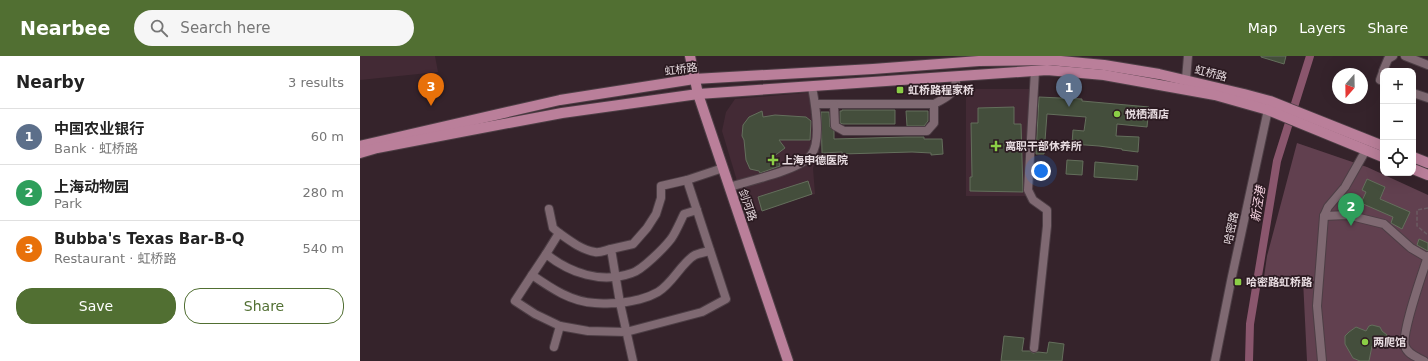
<!DOCTYPE html>
<meta charset="utf-8">
<style>
:root{--surface:#fff;--page:#f6f6f6;--text:#222;--muted:#767676;--line:#e0e0e0;--accent:#516f32}
body{margin:0;font-family:"DejaVu Sans","Noto Sans SC",sans-serif;background:var(--page);color:var(--text)}
.controls{position:absolute;right:12px;top:12px;display:grid;overflow:hidden;border-radius:8px;box-shadow:0 4px 16px #0002}
.controls button{width:36px;height:36px;display:grid;place-items:center;padding:0;border:0;border-bottom:1px solid var(--line);background:var(--surface);color:var(--text);font:20px sans-serif}
.compass{position:absolute;left:972px;top:12px;width:36px;height:36px;border-radius:50%;background:var(--surface);box-shadow:0 4px 16px #0002;rotate:200deg}
.you{position:absolute;left:681px;top:115px;width:14px;height:14px;margin:-10px;border:3px solid #fff;border-radius:50%;background:#1a73e8;box-shadow:0 0 0 6px #1a73e833}
.badge{display:grid;place-items:center;width:26px;height:26px;border-radius:50%;background:var(--accent);color:#fff;font-size:13px;font-weight:700}
.pin{position:absolute;translate:-50% -33px;filter:drop-shadow(0 1px 2px #0008)}
.pin::after{content:'';position:absolute;top:21px;width:14px;height:12px;background:inherit;clip-path:polygon(0 0,100% 0,50% 100%)}
.list{margin:0;padding:0;list-style:none}
h2{display:flex;justify-content:space-between;align-items:center;height:52px;margin:0;padding:0 16px;font-size:17px}
h2 small{font-size:13px;font-weight:400;color:var(--muted)}
.list li{display:grid;grid-template-columns:26px 1fr auto;gap:12px;align-items:center;box-sizing:border-box;height:56px;padding:0 16px;border-top:1px solid var(--line)}
.list b{display:block;font-size:15px;white-space:nowrap}
.list p{margin:0;font-size:13px;white-space:nowrap;color:var(--muted)}
.list em{font-size:13px;font-style:normal;color:var(--muted)}
.actions{display:flex;gap:8px;padding:12px 16px}
.actions a{flex:1;padding:9px 0;border:1px solid var(--accent);border-radius:16px;text-align:center;font-size:14px;color:var(--accent)}
.actions .main{background:var(--accent);color:#fff}
.icon{flex:none;width:22px;height:22px;fill:none;stroke:currentColor;stroke-width:2;stroke-linecap:round;stroke-linejoin:round}
.map{position:relative;flex:none;width:1068px;height:305px;overflow:hidden}
header{display:flex;align-items:center;gap:24px;box-sizing:border-box;height:56px;padding:0 20px;background:var(--accent);color:#fff}
header strong{font-size:19px}
nav{display:flex;gap:22px;margin-inline-start:auto;font-size:14px}
.search{width:280px;height:36px;background:var(--page);display:flex;align-items:center;gap:10px;box-sizing:border-box;padding:0 14px;border-radius:22px;color:var(--muted);font-size:15px}
main{display:flex}
aside{flex:1;background:var(--surface)}
.map>svg:first-child{display:block}
</style>
<header>
<strong>Nearbee</strong>
<div class="search"><svg class="icon" aria-label="search" viewBox="0 0 24 24"><circle cx="10" cy="10" r="6"/><path d="M15 15l6 6"/></svg>Search here</div>
<nav><a>Map</a><a>Layers</a><a>Share</a></nav>
</header>
<main>
<aside>
<h2>Nearby<small>3 results</small></h2>
<ul class="list">
<li><span class="badge" style="background:#5c6f8a">1</span><div><b>中国农业银行</b><p>Bank · 虹桥路</p></div><em>60 m</em></li>
<li><span class="badge" style="background:#2e9e5b">2</span><div><b>上海动物园</b><p>Park</p></div><em>280 m</em></li>
<li><span class="badge" style="background:#e8710a">3</span><div><b>Bubba's Texas Bar-B-Q</b><p>Restaurant · 虹桥路</p></div><em>540 m</em></li>
</ul>
<div class="actions"><a class="main">Save</a><a>Share</a></div>
</aside>
<div class="map">
<svg width="1068" height="305" viewBox="0 0 1068 305">
<rect width="100%" height="100%" fill="#35232b"/>
<g fill="#432a35">
<polygon points="0,0 75,0 78,16 0,24"/>
<polygon points="606,33 669,33 668,140 606,140"/>
<polygon points="456,36 458,46 459,96 453,112 455,138 387,158 362,75 366,56 375,43"/>
</g>
<polygon fill="#61404f" points="937,87 1007,111 1068,139 1068,305 947,305 943,224 904,221 907,200"/>
<g fill="none" stroke-linecap="round" stroke-linejoin="round">
<polyline stroke="#8a566d" stroke-width="8" points="889,305 890,268 917,105 950,0"/>
</g>
<g fill="#444e3c" stroke="#646f5c">
<polygon points="901,0 926,0 924,8 901,1"/>
<polygon points="679,41 722,43 722,45 789,51 787,71 757,68 756,80 779,81 778,96 762,94 762,93 739,90 712,88 713,74 724,75 726,61 687,58 684,98 676,98"/>
<polygon points="654,51 654,68 661,68 663,136 610,135 610,121 612,121 611,67 618,67 618,52"/>
<polygon points="482,54 535,54 535,68 483,68 480,67 480,55 482,55"/>
<polygon points="402,55 403,61 415,59 446,61 451,65 450,84 419,84 425,92 413,101 419,106 420,110 400,117 399,115 390,113 386,104 384,84 382,80 383,69 389,61"/>
<polygon points="546,55 568,55 568,65 564,70 547,70"/>
<polygon points="461,56 469,56 470,71 474,75 474,83 546,81 564,81 564,83 582,83 583,98 571,99 571,97 552,96 482,98 482,96 462,97"/>
<polygon points="707,104 723,105 722,119 706,118"/>
<polygon points="735,106 778,110 777,124 734,121"/>
<polygon points="1007,123 1025,131 1020,143 1050,156 1042,173 1031,167 1033,161 1001,147 1006,136 1002,134"/>
<polygon points="448,125 452,138 402,155 398,141"/>
<polygon points="1059,183 1068,187 1068,195 1057,189"/>
<polygon points="1012,269 1020,271 1022,275 1027,279 1024,287 1019,291 1012,290 1009,305 1000,305 993,302 985,288 985,280 989,276 996,271 1006,275 1009,270"/>
<polygon points="644,280 664,282 662,295 670,295 673,297 678,296 687,297 689,286 704,288 702,305 641,305"/>
</g>
<g fill="none" stroke-linecap="round" stroke-linejoin="round">
<g stroke="#4d3e45" stroke-width="10">
<g id="minor">
<polyline points="1045,0 1068,9"/>
<polyline points="1023,15 1028,3 1033,0"/>
<polyline points="1023,16 1020,24 1023,25"/>
<polyline points="826,23 828,0"/>
<polyline points="1053,37 1068,42"/>
<path d="M456,48H574C590,40 594,38 597,20"/>
<polyline points="474,49 475,70 484,75 567,75 574,67 574,48"/>
<path d="M327,124L301,130V142L296,158L287,172L273,188L251,193L260,247C273,245 286,243 298,236C313,227 322,206 335,199C340,197 345,196 350,195"/>
<path d="M369,131C388,125 441,114 451,99C462,85 455,47 452,31"/>
<polyline points="189,153 193,172 199,177"/>
<polyline points="964,160 987,159 1024,168 1051,192 1068,202"/>
<path d="M186,198L199,177C210,185 222,194 235,196C240,197 246,194 251,193"/>
<path d="M172,219L186,198C210,217 241,228 272,217C282,214 304,192 311,183C316,176 320,166 324,158L337,154"/>
<polyline points="194,291 200,270"/>
<polyline points="674,292 687,170 687,154 673,144 668,134 675,15"/>
<path d="M273,305L260,247C251,247 243,248 235,247C211,246 191,232 172,219L155,245L175,258L200,270L228,275L266,276L342,256L366,243L327,124L363,112"/>
<polyline points="855,305 871,225 909,49"/>
<polyline points="962,305 957,250 964,160 968,151 985,131 1006,94"/>
<path d="M1064,305C1057,301 1047,298 1045,290C1041,277 1063,216 1068,200"/>
</g>
</g>
<g stroke="#4d3e45" stroke-width="12">
<g id="major">
<polyline points="330,0 338,38 428,305"/>
<polyline points="0,90 200,44 334,23 513,13 619,5 690,4 744,9 799,18 884,38 910,45 1023,90"/>
<polyline points="0,97 17,92 111,74 202,57 338,38 687,14 744,19 855,39 908,54 1023,101"/>
<polyline points="1053,101 1068,107"/>
<polyline points="1053,113 1068,119"/>
</g>
</g>
<polyline stroke="#6b5b62" stroke-width="1.5" stroke-dasharray="4 2" stroke-linecap="butt" points="1068,152 1057,154 1057,170 1068,179"/>
<use href="#minor" stroke="#7f6972" stroke-width="8"/>
<use href="#major" stroke="#ba7f9a" stroke-width="10"/>
</g>
<g fill="#8bce46" stroke="#2b1a21" stroke-width="1.5">
<rect x="536" y="30" width="8" height="8" rx="2"/>
<circle cx="757" cy="58" r="4"/>
<path d="M634 84h4v4h4v4h-4v4h-4v-4h-4v-4h4z"/>
<path d="M411 98h4v4h4v4h-4v4h-4v-4h-4v-4h4z"/>
<rect x="874" y="222" width="8" height="8" rx="2"/>
<circle cx="1005" cy="286" r="4"/>
</g>
<g text-anchor="middle" stroke-width="3.5" stroke-linejoin="round" paint-order="stroke">
<g font-size="11" fill="#e8dce1" stroke="#2b1a21">
<text transform="translate(321 13) rotate(-8)" y="4">虹桥路</text>
<text transform="translate(851 17) rotate(14)" y="4">虹桥路</text>
<text transform="translate(388 149) rotate(71)" y="4">剑河路</text>
<text transform="translate(871 172) rotate(-78)" y="4">哈密路</text>
</g>
<g font-size="11" font-weight="bold" fill="#e8dce1" stroke="#2b1a21" text-anchor="start">
<text x="548" y="38">虹桥路程家桥</text>
<text x="765" y="62">悦栖酒店</text>
<text x="645" y="94">离职干部休养所</text>
<text x="422" y="108">上海申德医院</text>
<text x="886" y="230">哈密路虹桥路</text>
<text x="1013" y="290">两爬馆</text>
</g>
<g font-size="12" font-style="italic" fill="#fbd8e6" stroke="#2b1a21">
<text transform="translate(898 148) rotate(-81)" y="4">新泾港</text>
</g>
</g>
</svg>
<div class="controls">
<button>+</button>
<button>−</button>
<button><svg class="icon" aria-label="locate" viewBox="0 0 24 24"><circle cx="12" cy="12" r="6"/><path d="M12 2v4M12 18v4M2 12h4M18 12h4"/></svg></button>
</div>
<svg class="compass" viewBox="-18 -18 36 36"><path d="M0-13l5 13h-10z" fill="#e53935"/><path d="M0 13l5-13h-10z" fill="#767676"/></svg>
<div class="you"></div>
<div class="pin badge" style="left:709px;top:51px;background:#5c6f8a">1</div>
<div class="pin badge" style="left:991px;top:170px;background:#2e9e5b">2</div>
<div class="pin badge" style="left:71px;top:50px;background:#e8710a">3</div>
</div>
</main>
